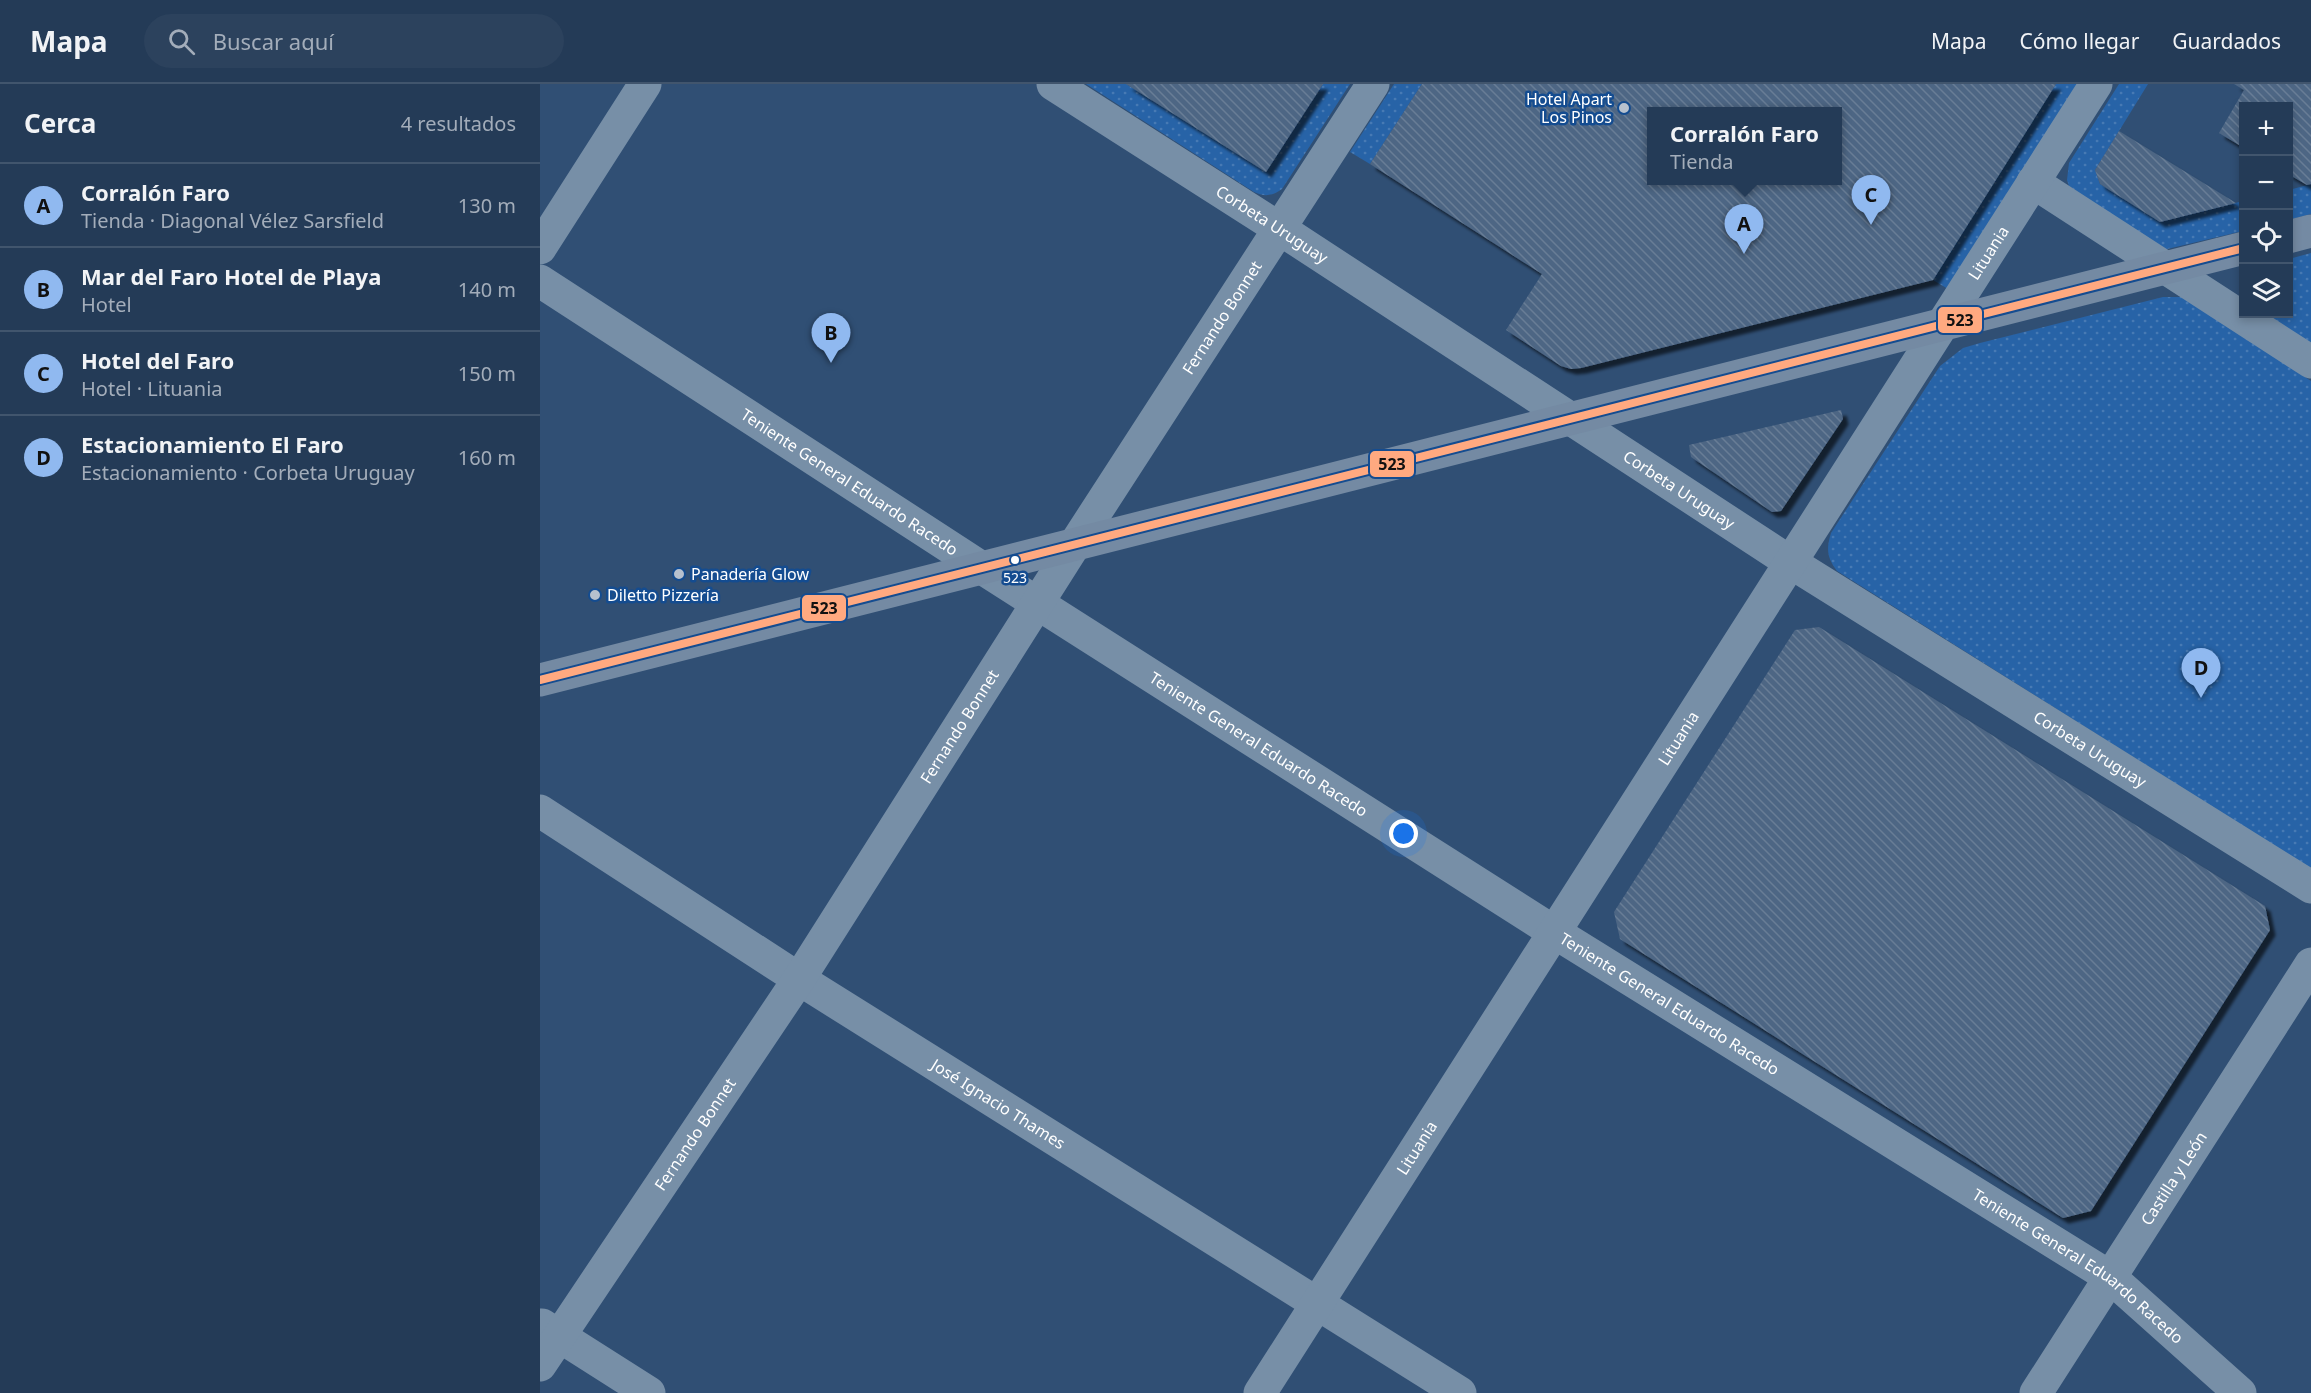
<!DOCTYPE html>
<html lang="es">
<meta charset="utf-8">
<style>
:root{--surface:#243b57;--page:#2c425d;--text:#f1f3f6;--muted:#a3adba;--line:#41556d;--accent:#90b9f0}
body{margin:0;font-family:"Noto Sans",sans-serif;background:var(--page);color:var(--text)}
.controls{position:absolute;right:18px;top:18px;display:grid;overflow:hidden;border-radius:0px;box-shadow:0 3px 9px #0003}
.controls button{width:54px;height:54px;display:grid;place-items:center;padding:0;border:0;border-bottom:2px solid var(--line);background:var(--surface);color:var(--text);font:30px sans-serif}
.you{position:absolute;left:864px;top:750px;width:21px;height:21px;margin:-15px;border:4px solid #fff;border-radius:50%;background:#1a73e8;box-shadow:0 0 0 9px #1a73e833}
.badge{display:grid;place-items:center;width:39px;height:39px;border-radius:50%;background:var(--accent);color:#111;font-size:20px;font-weight:700}
.pin{position:absolute;translate:-50% -50px;filter:drop-shadow(0 2px 3px #0008)}
.pin::after{content:'';position:absolute;top:32px;width:21px;height:18px;background:inherit;clip-path:polygon(0 0,100% 0,50% 100%)}
.popup{position:absolute;left:1107px;top:23px;width:195px;height:78px;box-sizing:border-box;display:grid;place-content:center;border-radius:0px;background:var(--surface);filter:drop-shadow(0 2px 4px #0005);font-size:20px;white-space:nowrap;color:var(--muted)}
.popup b{font-size:22px;color:var(--text)}
.popup::after{content:'';position:absolute;left:50%;top:100%;margin-left:-12px;border:12px solid transparent;border-top-color:var(--surface)}
.list{margin:0;padding:0;list-style:none}
h2{display:flex;justify-content:space-between;align-items:center;height:78px;margin:0;padding:0 24px;font-size:26px}
h2 small{font-size:20px;font-weight:400;color:var(--muted)}
.list li{display:grid;grid-template-columns:39px 1fr auto;gap:18px;align-items:center;box-sizing:border-box;height:84px;padding:0 24px;border-top:2px solid var(--line)}
.list b{display:block;font-size:22px;white-space:nowrap}
.list p{margin:0;font-size:20px;white-space:nowrap;color:var(--muted)}
.list em{font-size:20px;font-style:normal;color:var(--muted)}
.icon{flex:none;width:33px;height:33px;fill:none;stroke:currentColor;stroke-width:2;stroke-linecap:round;stroke-linejoin:round}
.map{position:relative;flex:none;width:1771px;height:1309px;overflow:hidden}
header{display:flex;align-items:center;gap:36px;box-sizing:border-box;height:84px;padding:0 30px;background:var(--surface);border-bottom:2px solid var(--line)}
header strong{font-size:28px}
nav{display:flex;gap:33px;margin-inline-start:auto;font-size:21px}
.search{width:420px;height:54px;background:var(--page);display:flex;align-items:center;gap:15px;box-sizing:border-box;padding:0 21px;border-radius:33px;color:var(--muted);font-size:22px}
main{display:flex}
aside{flex:1;background:var(--surface)}
.map>svg:first-child{display:block}
</style>
<header>
<strong>Mapa</strong>
<div class="search"><svg class="icon" aria-label="search" viewBox="0 0 24 24"><circle cx="10" cy="10" r="6"/><path d="M15 15l6 6"/></svg>Buscar aquí</div>
<nav><a>Mapa</a><a>Cómo llegar</a><a>Guardados</a></nav>
</header>
<main>
<aside>
<h2>Cerca<small>4 resultados</small></h2>
<ul class="list">
<li><span class="badge">A</span><div><b>Corralón Faro</b><p>Tienda · Diagonal Vélez Sarsfield</p></div><em>130 m</em></li>
<li><span class="badge">B</span><div><b>Mar del Faro Hotel de Playa</b><p>Hotel</p></div><em>140 m</em></li>
<li><span class="badge">C</span><div><b>Hotel del Faro</b><p>Hotel · Lituania</p></div><em>150 m</em></li>
<li><span class="badge">D</span><div><b>Estacionamiento El Faro</b><p>Estacionamiento · Corbeta Uruguay</p></div><em>160 m</em></li>
</ul>
</aside>
<div class="map">
<svg width="1771" height="1309" viewBox="0 0 1771 1309">
<defs>
<pattern id="grass-dots" width="8" height="8" patternUnits="userSpaceOnUse" patternTransform="scale(1.5)"><rect width="8" height="8" fill="#2763a7"/><path d="M2 2h.1M6 6h.1" fill="none" stroke="#477ab4" stroke-width="1.8" stroke-linecap="round"/></pattern>
<pattern id="building-back-hatch" width="6" height="6" patternUnits="userSpaceOnUse" patternTransform="scale(1.5)"><rect width="6" height="6" fill="#4d6684"/><path d="M-1 5l2 2M0 0l6 6M5-1l2 2" fill="none" stroke="#687d96"/></pattern>
<filter id="shadow"><feDropShadow dx="5.5" dy="5.5" stdDeviation="1.5" flood-color="#0009"/></filter>
</defs>
<rect width="100%" height="100%" fill="#304f74"/>
<g fill="url(#grass-dots)">
<path d="M546,0H586L726,88L783,0H810L742,105C733,112 724,113 714,108Z"/>
<polygon points="854,0 882,0 830,80 810,68"/>
<polygon points="1516,0 1538,0 1408,205 1393,196"/>
<polygon points="1579,0 1608,0 1555,86 1560,100 1620,138 1703,117 1703,147 1623,166 1529,102 1527,96 1529,79"/>
<polygon points="1771,100 1771,130 1749,136 1749,106"/>
<polygon points="1771,169 1771,262 1719,230 1748,230 1749,175"/>
<path d="M1623,213H1641L1650,217L1771,297V785L1297,487C1287,474 1286,465 1291,449L1400,282L1423,264L1440,259Z"/>
</g>
<g fill="url(#building-back-hatch)" fill-rule="evenodd" filter="url(#shadow)">
<polygon points="586,0 783,0 726,88"/>
<path d="M882,0H1516L1393,196L1041,284L1031,285L1021,282L966,246L1002,190L830,80ZM1111,27H1297V96H1111Z"/>
<polygon points="1694,0 1771,0 1771,100 1767,101 1748,90 1748,22 1704,22 1704,64 1679,49 1704,6"/>
<polygon points="1579,47 1696,119 1620,138 1560,100 1555,86"/>
<polygon points="1301,326 1303,335 1241,427 1232,428 1151,373 1149,361"/>
<polygon points="1279,543 1725,822 1730,846 1551,1127 1523,1134 1080,855 1074,828 1255,546"/>
</g>
<g fill="none" stroke-linecap="round" stroke-linejoin="round">
<g stroke="#778fa7" stroke-width="33">
<path id="s1" d="M513,0L740,145L1250,478L1771,803"/>
<polyline points="1493,98 1771,278"/>
<polyline points="0,164 105,0"/>
<path id="s2" d="M0,197L442,484L1014,848L1570,1193L1700,1309"/>
<path id="s3" d="M0,727L259,895L920,1309"/>
<polyline points="2,1241 109,1309"/>
<path id="s4" d="M0,1281L259,895L535,460L833,0"/>
<path id="s5" d="M720,1309L1556,0"/>
<path id="s6" d="M1496,1309L1771,880"/>
</g>
<g stroke="#748aa3" stroke-width="33">
<polyline points="1748,153 1771,147"/>
<polyline points="0,596 1704,164"/>
</g>
<g stroke="#144c90" stroke-width="12">
<polyline id="bus-1" points="0,596 1704,164"/>
</g>
<use href="#bus-1" stroke="#ffa980" stroke-width="8"/>
</g>
<g fill="#b7c1ce" stroke="#144c90" stroke-width="2">
<circle cx="1084" cy="24" r="6"/>
<circle cx="139" cy="490" r="6"/>
<circle cx="55" cy="511" r="6"/>
</g>
<circle fill="#fff" stroke="#144c90" stroke-width="2" cx="475" cy="476" r="5"/>
<g text-anchor="middle" stroke-width="5" stroke-linejoin="round" paint-order="stroke">
<g font-size="14" fill="#fff" stroke="#144c90">
<text x="475" y="499">523</text>
</g>
<g font-size="16" fill="#fff" stroke="#144c90" text-anchor="start">
<text x="1072" y="21" text-anchor="end">Hotel Apart<tspan x="1072" dy="18">Los Pinos</tspan></text>
<text x="151" y="496">Panadería Glow</text>
<text x="67" y="517">Diletto Pizzería</text>
</g>
<g font-size="16" fill="#fff" stroke="#144c90">
<text dy="6" stroke="none"><textPath href="#s1" startOffset="260">Corbeta Uruguay</textPath></text>
<text dy="6" stroke="none"><textPath href="#s5" startOffset="1353">Lituania</textPath></text>
<text dy="6" stroke="none"><textPath href="#s4" startOffset="1250">Fernando Bonnet</textPath></text>
<text dy="6" stroke="none"><textPath href="#s2" startOffset="369">Teniente General Eduardo Racedo</textPath></text>
<text dy="6" stroke="none"><textPath href="#s1" startOffset="746">Corbeta Uruguay</textPath></text>
<text dy="6" stroke="none"><textPath href="#s4" startOffset="764">Fernando Bonnet</textPath></text>
<text dy="6" stroke="none"><textPath href="#s5" startOffset="777">Lituania</textPath></text>
<text dy="6" stroke="none"><textPath href="#s2" startOffset="855">Teniente General Eduardo Racedo</textPath></text>
<text dy="6" stroke="none"><textPath href="#s1" startOffset="1232">Corbeta Uruguay</textPath></text>
<text dy="6" stroke="none"><textPath href="#s2" startOffset="1341">Teniente General Eduardo Racedo</textPath></text>
<text dy="6" stroke="none"><textPath href="#s3" startOffset="544">José Ignacio Thames</textPath></text>
<text dy="6" stroke="none"><textPath href="#s4" startOffset="278">Fernando Bonnet</textPath></text>
<text dy="6" stroke="none"><textPath href="#s5" startOffset="291">Lituania</textPath></text>
<text dy="6" stroke="none"><textPath href="#s6" startOffset="255">Castilla y León</textPath></text>
<text dy="6" stroke="none"><textPath href="#s2" startOffset="1827">Teniente General Eduardo Racedo</textPath></text>
</g>
</g>
<g stroke="#144c90" stroke-width="2">
<rect x="1397" y="222" width="46" height="28" rx="6" fill="#ffa980"/>
<rect x="829" y="366" width="46" height="28" rx="6" fill="#ffa980"/>
<rect x="261" y="510" width="46" height="28" rx="6" fill="#ffa980"/>
</g>
<g font-size="16" text-anchor="middle" font-weight="bold" fill="#111">
<text x="1420" y="242">523</text>
<text x="852" y="386">523</text>
<text x="284" y="530">523</text>
</g>
</svg>
<div class="controls">
<button>+</button>
<button>−</button>
<button><svg class="icon" aria-label="locate" viewBox="0 0 24 24"><circle cx="12" cy="12" r="6"/><path d="M12 2v4M12 18v4M2 12h4M18 12h4"/></svg></button>
<button><svg class="icon" aria-label="layers" viewBox="0 0 24 24"><path d="M12 4l9 5-9 5-9-5zM3 14l9 5 9-5"/></svg></button>
</div>
<div class="you"></div>
<div class="pin badge" style="left:1204px;top:170px">A</div>
<div class="popup"><b>Corralón Faro</b>Tienda</div>
<div class="pin badge" style="left:291px;top:279px">B</div>
<div class="pin badge" style="left:1331px;top:141px">C</div>
<div class="pin badge" style="left:1661px;top:614px">D</div>
</div>
</main>
